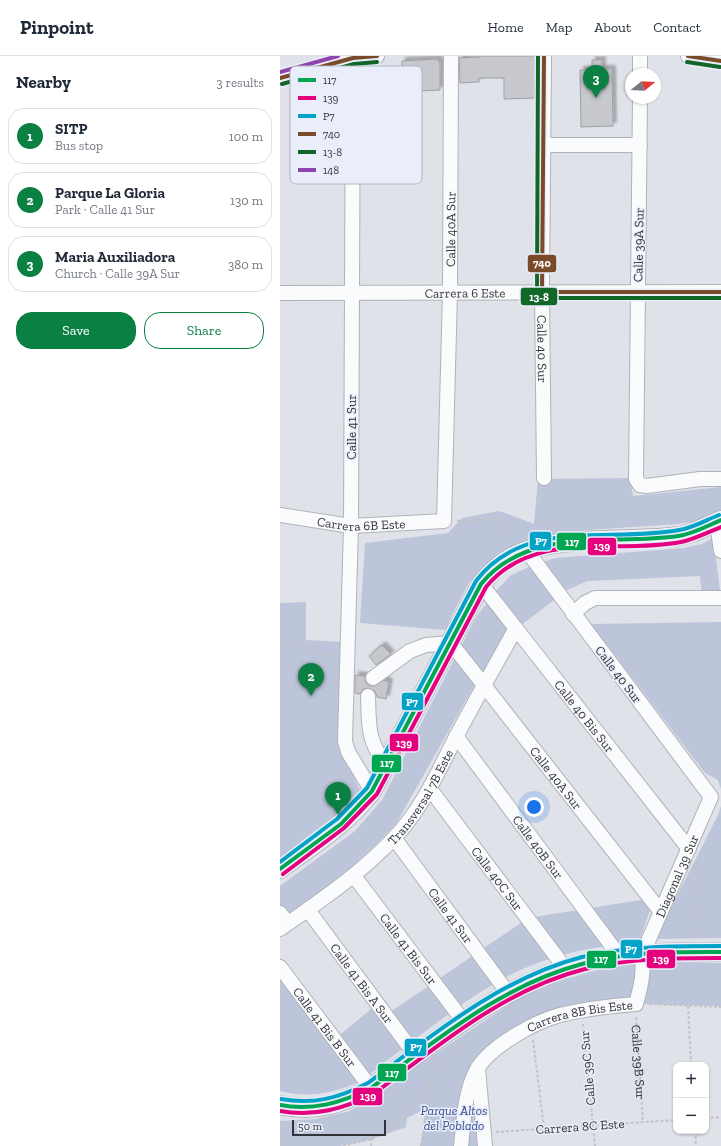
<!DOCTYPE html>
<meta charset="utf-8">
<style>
:root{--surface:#fff;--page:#f6f6f7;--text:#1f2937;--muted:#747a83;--line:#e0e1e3;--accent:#0b8043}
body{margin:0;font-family:"Zilla Slab",serif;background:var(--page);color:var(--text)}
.controls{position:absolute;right:12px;bottom:12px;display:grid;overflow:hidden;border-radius:8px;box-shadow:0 1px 3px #0004}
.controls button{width:36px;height:36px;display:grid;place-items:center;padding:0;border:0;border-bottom:1px solid var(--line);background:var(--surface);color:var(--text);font:20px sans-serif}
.compass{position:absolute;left:345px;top:12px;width:36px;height:36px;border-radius:50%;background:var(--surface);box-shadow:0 1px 3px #0004;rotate:72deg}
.scale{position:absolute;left:12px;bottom:10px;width:94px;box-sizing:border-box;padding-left:4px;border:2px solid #323439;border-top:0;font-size:11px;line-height:14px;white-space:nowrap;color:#323439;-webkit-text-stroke:3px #e9eefa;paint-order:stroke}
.you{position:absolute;left:254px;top:751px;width:14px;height:14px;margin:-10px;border:3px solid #fff;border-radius:50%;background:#1a73e8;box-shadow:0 0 0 6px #1a73e833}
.badge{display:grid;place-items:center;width:26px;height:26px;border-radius:50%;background:var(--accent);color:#fff;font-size:13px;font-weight:700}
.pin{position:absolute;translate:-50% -33px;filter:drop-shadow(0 1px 2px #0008)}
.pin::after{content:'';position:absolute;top:21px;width:14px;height:12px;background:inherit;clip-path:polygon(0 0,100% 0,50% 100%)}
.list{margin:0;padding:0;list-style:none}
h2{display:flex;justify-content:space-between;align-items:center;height:52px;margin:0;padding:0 16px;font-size:17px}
h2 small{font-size:13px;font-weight:400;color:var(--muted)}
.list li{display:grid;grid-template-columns:26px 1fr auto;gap:12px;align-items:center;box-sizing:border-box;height:56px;margin:0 8px 8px;padding:0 8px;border:1px solid var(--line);border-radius:16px}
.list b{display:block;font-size:15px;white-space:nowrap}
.list p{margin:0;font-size:13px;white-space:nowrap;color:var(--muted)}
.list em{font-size:13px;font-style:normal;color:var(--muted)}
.actions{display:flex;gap:8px;padding:12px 16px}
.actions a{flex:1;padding:9px 0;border:1px solid var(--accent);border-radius:16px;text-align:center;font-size:14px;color:var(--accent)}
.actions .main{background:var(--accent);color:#fff}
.map{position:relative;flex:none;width:441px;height:1090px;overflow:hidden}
header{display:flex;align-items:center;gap:24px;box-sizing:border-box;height:56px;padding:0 20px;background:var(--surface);border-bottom:1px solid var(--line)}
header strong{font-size:19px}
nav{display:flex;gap:22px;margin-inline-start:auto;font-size:14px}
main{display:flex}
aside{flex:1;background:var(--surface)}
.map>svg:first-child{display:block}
</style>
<header>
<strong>Pinpoint</strong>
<nav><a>Home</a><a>Map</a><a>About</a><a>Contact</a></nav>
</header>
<main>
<aside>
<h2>Nearby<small>3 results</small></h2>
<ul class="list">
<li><span class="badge">1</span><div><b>SITP</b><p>Bus stop</p></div><em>100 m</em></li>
<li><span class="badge">2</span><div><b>Parque La Gloria</b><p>Park · Calle 41 Sur</p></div><em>130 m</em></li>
<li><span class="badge">3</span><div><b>Maria Auxiliadora</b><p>Church · Calle 39A Sur</p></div><em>380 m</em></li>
</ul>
<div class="actions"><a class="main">Save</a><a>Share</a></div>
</aside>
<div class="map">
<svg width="441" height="1090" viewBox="0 0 441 1090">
<defs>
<filter id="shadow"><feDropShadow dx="3.5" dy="-3.5" stdDeviation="1" flood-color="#0004"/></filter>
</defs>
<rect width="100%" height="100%" fill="#e0e2e9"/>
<g fill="#bdc5db">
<polygon points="350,422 353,440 441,431 441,455 419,465 398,468 308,474 254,482 218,497 189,527 172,559 166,574 80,567 85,487 168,477 182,462 219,455 254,468 258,423"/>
<path d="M433,482L441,541H422L420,520L307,525L287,534L227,580L198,623L117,766C83,805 41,836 0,866V830L75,775L102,744L196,561L217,534L231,519L249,511L275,502L404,492L422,488Z"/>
<path d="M26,546V584L63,586L61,693L80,734C61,763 27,784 0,805V547Z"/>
<polygon points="441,566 441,733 438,724 425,717 311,568"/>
<polygon points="441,750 441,882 375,883 437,761"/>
<path d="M367,843L370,854L359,887C307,890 257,902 212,929C177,950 145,976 113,1000C102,1008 89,1020 76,1027C52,1038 26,1042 0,1035V921L49,988L97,948L106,959L248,862Z"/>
<polygon points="376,906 441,907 441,950 356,948 252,972 198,1012 205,1090 141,1090 145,1053 127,1062 126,1071 92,1083 60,1090 0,1090 0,1065 36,1063 70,1055 237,943 274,927 321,913"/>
</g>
<g fill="#c6c8ce" stroke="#9e9fa4" filter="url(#shadow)">
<polygon points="198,0 256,0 255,42 224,43 224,22 199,22 199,26 180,27 179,2 199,1"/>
<polygon points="157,3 160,7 160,34 121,36 122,5"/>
<polygon points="312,4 322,4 322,13 332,13 333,70 301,71 300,14 312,14"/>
<polygon points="102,589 111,598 96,609 89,600"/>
<polygon points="75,619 85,620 86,627 90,630 94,630 104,624 109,626 106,643 97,641 95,635 88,632 83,633 80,638 75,637"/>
</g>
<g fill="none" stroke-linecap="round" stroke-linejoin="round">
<g stroke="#b1b2b8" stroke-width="16">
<g id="minor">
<polyline points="73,0 71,470 65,685 68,696 92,735"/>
<path id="s2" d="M264,0L262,236L264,422"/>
<polyline points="408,0 441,5"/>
<polyline points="360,18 360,0"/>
<polyline points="0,22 73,2 97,0"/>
<polyline points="360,42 356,423 360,429 367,430 420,423 441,423"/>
<polyline points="263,89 360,89"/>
<path id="s3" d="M0,237L441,236"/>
<path id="s4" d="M0,459L71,470L164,465L170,236L171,0"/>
<polyline points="437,467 441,495"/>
<path id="s5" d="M201,528L409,793"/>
<polyline points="293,558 305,547 315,542 441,542"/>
<path id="s6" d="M93,622L130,595L146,589L171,587L381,856"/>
<path d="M88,640C89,668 87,685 106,708"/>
<path id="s7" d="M176,680L340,901"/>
<path id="s8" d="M150,733L285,912"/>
<path id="s9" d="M114,782L228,937"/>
<path id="s10" d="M74,820L184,966"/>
<path id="s11" d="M28,854L136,1000"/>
<polyline points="0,857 8,867"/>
<path id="s12" d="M0,873C40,845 80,818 114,782C143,752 158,715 177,679C196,643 216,608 236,572"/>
<path id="s13" d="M0,911L91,1032"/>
<polyline points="198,1013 205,1090"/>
<path id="s14" d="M181,1090C184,1064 184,1037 197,1013C211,990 254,966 280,959C305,953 330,950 356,948C361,930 364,917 362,899L431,741L247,495"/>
</g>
</g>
<g stroke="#b1b2b8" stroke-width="20">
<g id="major">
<path d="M0,813C33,789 67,768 92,735L201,528C209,518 217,510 228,503C271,477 350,487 400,480L414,476L441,464"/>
<path d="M0,1049C33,1057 62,1048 91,1032C152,988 212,937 284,913C333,896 390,896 441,896"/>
</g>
</g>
<g stroke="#c3c3c5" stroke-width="2" stroke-dasharray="3 2" stroke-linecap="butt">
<polyline points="264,435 265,475"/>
<polyline points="177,465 217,463 232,485"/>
<polyline points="0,586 26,591 36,599 54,599"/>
<polyline points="129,699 158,687"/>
<polyline points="418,807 416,877 420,881"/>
<polyline points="299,924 301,941"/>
<polyline points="369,948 441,951"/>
<polyline points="408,950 411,1009"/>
<path id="s1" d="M356,961L363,1066"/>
<polyline points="303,968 315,1090"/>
<polyline points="253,984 264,1072"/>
<polyline points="426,1062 441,1061"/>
<polyline points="415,1075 416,1090"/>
<polyline points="216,1076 396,1064"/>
<polyline points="0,1083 3,1090"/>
<polyline points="63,1090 92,1083 108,1075 136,1046 152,1022 181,986"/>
<polyline points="91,1090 92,1083"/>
<polyline points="141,1090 151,1024"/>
</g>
<use href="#minor" stroke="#fafbfc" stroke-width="14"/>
<use href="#major" stroke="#fafbfc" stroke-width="18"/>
<g stroke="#e9eefa" stroke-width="7">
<g id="bus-1">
<path d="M0,813L61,768L92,735L201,528C250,469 331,490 398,480C413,478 427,470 441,464"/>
<path d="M0,1049C33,1055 61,1047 91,1032C157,984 222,929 302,908C347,895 395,896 441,896"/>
</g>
</g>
<g stroke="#e9eefa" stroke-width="7">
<g id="bus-2">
<path d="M3,818L64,772L97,738L206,531C255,472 336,499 401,486C415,483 428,476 441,471"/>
<path d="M0,1055C34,1061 64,1053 95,1037C159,989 225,933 305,913C350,902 396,902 441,902"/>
</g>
</g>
<g stroke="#e9eefa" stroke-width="7">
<g id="bus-3">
<path d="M0,806L57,763L87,732L196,525C244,461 330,487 399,474C413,472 426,464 439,459"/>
<path d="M1,1043C33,1049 59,1042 88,1027C154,978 221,922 302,901C347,890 394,890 441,890"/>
</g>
</g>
<g stroke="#e9eefa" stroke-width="7">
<g id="bus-4">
<polyline points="264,0 262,236 441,236"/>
<polyline points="408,0 441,5"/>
<polyline points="0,22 73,2 97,0"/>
</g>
</g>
<g stroke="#e9eefa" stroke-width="7">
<g id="bus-5">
<polyline points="258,0 257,240 262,242 441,242"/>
<polyline points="407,6 440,11"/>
<polyline points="2,28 74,8 97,6"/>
</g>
</g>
<g stroke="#e9eefa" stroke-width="7">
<polyline id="bus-6" points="0,16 58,0"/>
</g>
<use href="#bus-1" stroke="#00a651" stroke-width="4"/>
<use href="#bus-2" stroke="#e5007d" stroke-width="4"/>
<use href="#bus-3" stroke="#02a3c7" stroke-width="4"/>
<use href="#bus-4" stroke="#7a4b2a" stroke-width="4"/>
<use href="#bus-5" stroke="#126628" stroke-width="4"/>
<use href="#bus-6" stroke="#8e44ad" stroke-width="4"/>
</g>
<g text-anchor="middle" stroke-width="3" stroke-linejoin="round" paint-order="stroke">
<g font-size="13" fill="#323439" stroke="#e9eefa">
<text dy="5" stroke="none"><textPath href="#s4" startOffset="457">Calle 40A Sur</textPath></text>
<text transform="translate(358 189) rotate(-89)" y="5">Calle 39A Sur</text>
<text dy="5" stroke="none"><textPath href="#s3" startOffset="185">Carrera 6 Este</textPath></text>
<text dy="5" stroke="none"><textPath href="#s2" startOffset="293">Calle 40 Sur</textPath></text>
<text transform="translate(71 371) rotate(-90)" y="5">Calle 41 Sur</text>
<text dy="5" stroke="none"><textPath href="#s4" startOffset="82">Carrera 6B Este</textPath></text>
<text transform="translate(339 618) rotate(53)" y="5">Calle 40 Sur</text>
<text dy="5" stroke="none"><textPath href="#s5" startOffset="168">Calle 40 Bis Sur</textPath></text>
<text dy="5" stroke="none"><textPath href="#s6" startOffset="259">Calle 40A Sur</textPath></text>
<text dy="5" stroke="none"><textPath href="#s12" startOffset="195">Transversal 7B Este</textPath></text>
<text dy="5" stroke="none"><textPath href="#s7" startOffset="138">Calle 40B Sur</textPath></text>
<text dy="5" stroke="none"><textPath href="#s14" startOffset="393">Diagonal 39 Sur</textPath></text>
<text dy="5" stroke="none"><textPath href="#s8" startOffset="112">Calle 40C Sur</textPath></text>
<text dy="5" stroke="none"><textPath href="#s9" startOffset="96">Calle 41 Sur</textPath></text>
<text dy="5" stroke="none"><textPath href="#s10" startOffset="91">Calle 41 Bis Sur</textPath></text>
<text dy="5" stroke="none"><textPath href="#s11" startOffset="91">Calle 41 Bis A Sur</textPath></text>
<text dy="5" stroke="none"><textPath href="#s14" startOffset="199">Carrera 8B Bis Este</textPath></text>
<text dy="5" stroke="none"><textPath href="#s13" startOffset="75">Calle 41 Bis B Sur</textPath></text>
<text dy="5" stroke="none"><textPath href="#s1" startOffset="45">Calle 39B Sur</textPath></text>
<text transform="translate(307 1012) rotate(-95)" y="5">Calle 39C Sur</text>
<text transform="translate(300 1070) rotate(-4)" y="5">Carrera 8C Este</text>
</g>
<g font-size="13" font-style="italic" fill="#3a4f90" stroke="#e9eefa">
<text x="174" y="1059">Parque Altos<tspan x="174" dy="15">del Poblado</tspan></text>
</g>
</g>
<rect x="10" y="10" width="132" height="118" rx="6" fill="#e9eefa" stroke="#b2b6c0" stroke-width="1"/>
<rect x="18" y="22" width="18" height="4" fill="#00a651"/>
<rect x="18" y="40" width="18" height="4" fill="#e5007d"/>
<rect x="18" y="58" width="18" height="4" fill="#02a3c7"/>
<rect x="18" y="76" width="18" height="4" fill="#7a4b2a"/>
<rect x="18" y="94" width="18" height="4" fill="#126628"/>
<rect x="18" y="112" width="18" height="4" fill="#8e44ad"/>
<g font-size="11" fill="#323439">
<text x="43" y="28">117</text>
<text x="43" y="46">139</text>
<text x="43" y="64">P7</text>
<text x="43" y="82">740</text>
<text x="43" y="100">13-8</text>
<text x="43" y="118">148</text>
</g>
<g stroke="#e9eefa" stroke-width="1.5">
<rect x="247" y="198" width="30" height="19" rx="4" fill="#7a4b2a"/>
<rect x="240" y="231" width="38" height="19" rx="4" fill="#126628"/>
<rect x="249" y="475" width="23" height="20" rx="4" fill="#02a3c7"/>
<rect x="276" y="476" width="31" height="19" rx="4" fill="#00a651"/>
<rect x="307" y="481" width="30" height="19" rx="4" fill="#e5007d"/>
<rect x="121" y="636" width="23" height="19" rx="4" fill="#02a3c7"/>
<rect x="109" y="677" width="30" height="19" rx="4" fill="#e5007d"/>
<rect x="91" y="698" width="31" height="19" rx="4" fill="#00a651"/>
<rect x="340" y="883" width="23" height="20" rx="4" fill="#02a3c7"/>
<rect x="366" y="893" width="30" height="20" rx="4" fill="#e5007d"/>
<rect x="306" y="894" width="31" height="19" rx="4" fill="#00a651"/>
<rect x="124" y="982" width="23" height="19" rx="4" fill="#02a3c7"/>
<rect x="97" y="1007" width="30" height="19" rx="4" fill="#00a651"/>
<rect x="72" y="1031" width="31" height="19" rx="4" fill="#e5007d"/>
</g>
<g font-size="11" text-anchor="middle" font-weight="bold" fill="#fff">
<text x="262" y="211">740</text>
<text x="259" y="245">13-8</text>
<text x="261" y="489">P7</text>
<text x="292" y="490">117</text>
<text x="322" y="494">139</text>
<text x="132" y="650">P7</text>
<text x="124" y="691">139</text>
<text x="107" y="711">117</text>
<text x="351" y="897">P7</text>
<text x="381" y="907">139</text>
<text x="321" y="907">117</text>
<text x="136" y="995">P7</text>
<text x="112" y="1021">117</text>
<text x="88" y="1044">139</text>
</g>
</svg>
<div class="controls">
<button>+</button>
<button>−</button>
</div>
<svg class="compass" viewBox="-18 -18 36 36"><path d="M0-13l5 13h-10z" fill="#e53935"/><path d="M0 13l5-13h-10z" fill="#747a83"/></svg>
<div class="scale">50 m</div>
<div class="you"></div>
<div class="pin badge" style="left:58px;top:759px">1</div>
<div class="pin badge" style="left:31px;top:640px">2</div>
<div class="pin badge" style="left:316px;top:42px">3</div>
</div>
</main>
